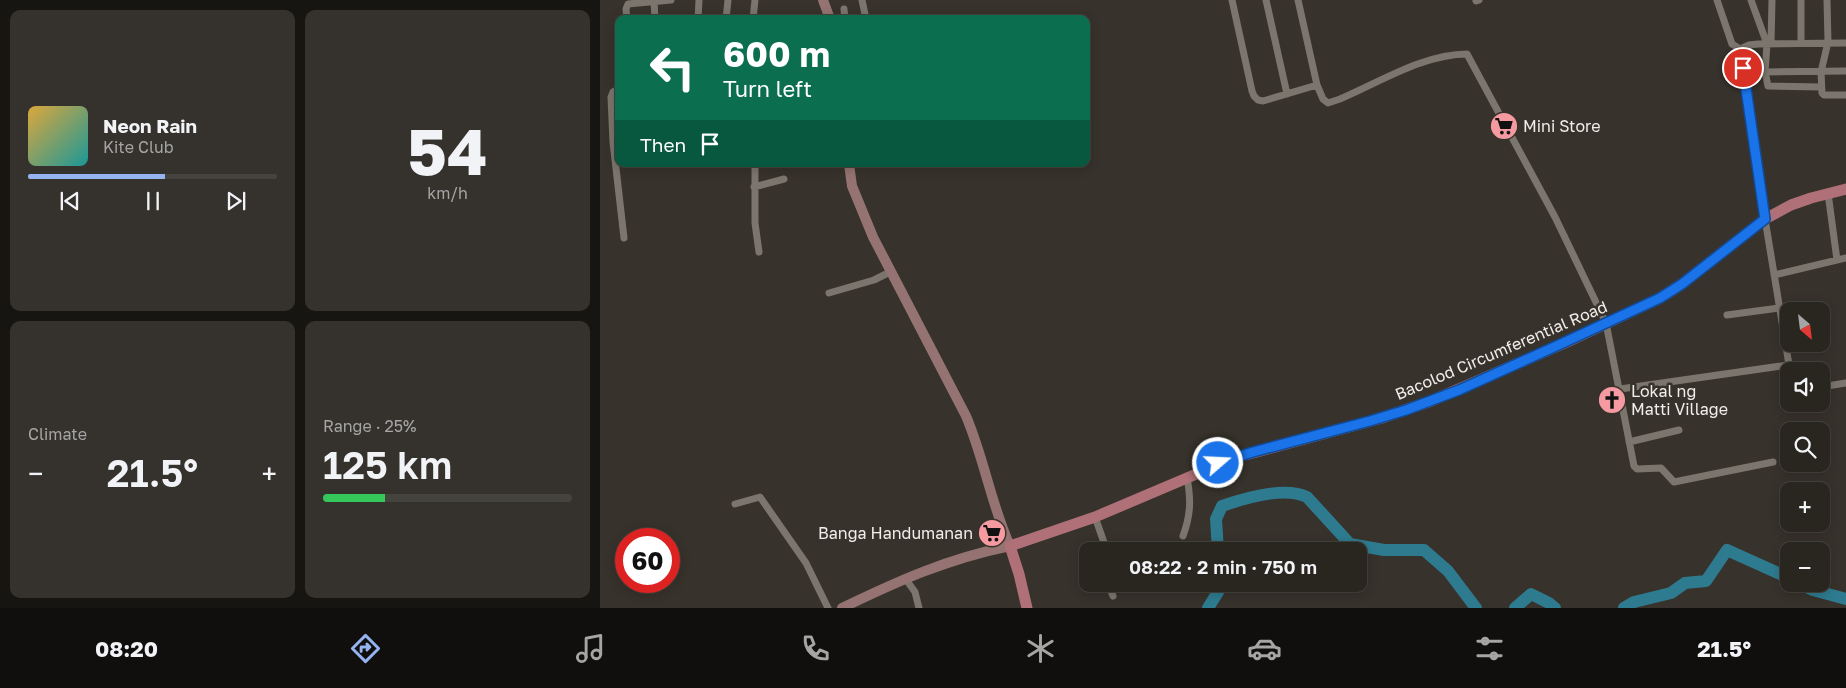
<!DOCTYPE html>
<html lang="en">
<head>
<meta charset="utf-8">
<style>
  :root { --surface:#292620; --page:#35322d; --text:#f1f3f6; --muted:#a5a5a5; --line:#45433e; --accent:#95b2f1 }
  body { margin:0; font-family:"Golos Text",sans-serif; background:var(--page); color:var(--text); height:100vh; display:flex; flex-direction:column; font-size:19px; white-space:nowrap }
  * { box-sizing:border-box; margin:0 }
  p { font-size:16px; color:var(--muted) }
  .icon { flex:none; width:28px; height:28px; fill:none; stroke:currentColor; stroke-width:2; stroke-linecap:round; stroke-linejoin:round }
  .map { position:relative; flex:1; overflow:hidden }
  .details { display:flex; flex-direction:column; gap:10px; padding:10px; background:#171512; width:600px }
  .details>* { flex:none }
  .guide { position:absolute; left:15px; top:15px; width:475px; height:152px; border-radius:10px; box-shadow:0 2px 12px #0003,0 0 0 1px var(--line); background:#0b6e4f; color:#fff; overflow:hidden }
  .needle { width:32px; rotate:152deg }
  .buttons { position:absolute; left:1180px; top:302px; display:grid; gap:10px }
  .buttons a { display:grid; place-items:center; width:50px; height:50px; border-radius:10px; background:var(--surface); box-shadow:0 2px 12px #0003,0 0 0 1px var(--line); font-size:25px }
  .speed { position:absolute; left:15px; top:528px; display:flex; gap:10px; font-size:25px; font-weight:700; text-align:center }
  .speed>* { display:grid; place-content:center; width:65px; height:65px; border-radius:50%; background:var(--surface); box-shadow:0 2px 12px #0003,0 0 0 1px var(--line); line-height:1 }
  .speed .limit { border:8px solid #d22; background:#fff; color:#111 }
  .pin { position:absolute; display:grid; place-items:center; width:42px; height:42px; color:#fff; margin:-21px; border:2px solid #fff; border-radius:50%; box-shadow:0 1px 5px #0007 }
  .me { position:absolute; width:55px; margin:-28px; rotate:71deg; stroke-linejoin:round; filter:drop-shadow(0 0 4px #0008) }
  .turn { display:flex; align-items:center; gap:18px; height:105px; padding:0 25px; font-size:22px }
  .turn .icon { width:65px; height:65px; stroke-width:2.5 }
  .turn b { display:block; font-size:35px; line-height:42px }
  .then { display:flex; align-items:center; height:48px; padding:0 25px; background:#0003; gap:10px; font-size:19px }
  .big { font-size:38px; font-weight:600; line-height:1.1 }
  .details .tile { flex:1; display:flex; flex-direction:column; justify-content:center; gap:8px; min-width:0; padding:0 18px; border-radius:10px; background:var(--page) }
  .details .dial { align-items:center; gap:0 }
  .dial b { font-size:65px; line-height:1 }
  .song { display:flex; align-items:center; gap:15px }
  .cover { width:60px; height:60px; border-radius:8px; background:linear-gradient(135deg,hsl(40 70% 55%),hsl(180 70% 35%)) }
  .played { height:5px; border-radius:2px; background:linear-gradient(90deg,var(--accent) 55%,var(--line) 55%) }
  .keys { display:flex; justify-content:space-around; direction:ltr }
  .heat { display:flex; justify-content:space-between; align-items:center; font-size:28px; direction:ltr }
  .charge { height:8px; border-radius:4px; background:linear-gradient(90deg,#34c759 25%,var(--line) 0) }
  .details .tiles { flex:1; display:grid; gap:10px; grid-template-columns:repeat(2,1fr) }
  .trip { position:absolute; left:479px; top:542px; width:288px; height:50px; border-radius:10px; background:var(--surface); box-shadow:0 2px 12px #0003,0 0 0 1px var(--line); font-weight:600; line-height:50px; text-align:center }
  .dock { display:flex; height:80px; justify-content:space-around; align-items:center; background:#100f0d; color:var(--muted) }
  .dock .icon { width:35px; height:35px }
  .dock .current { color:var(--accent) }
  .dock b { font-size:22px; color:var(--text) }
  main { display:flex; flex:1; min-height:0 }
  .map>svg:first-child { display:block }
  .lines { fill:none; stroke-linecap:round; stroke-linejoin:round }
  .river { stroke:#2e7b90; stroke-width:12 }
  .street { stroke:#7b756d; stroke-width:7 }
  .secondary { stroke:#957372; stroke-width:10 }
  .primary { stroke:#b07077; stroke-width:11 }
  .route-casing { stroke:#114b97; stroke-width:12 }
  .route { stroke:#1a73e8; stroke-width:9 }
  .labels { text-anchor:middle; stroke-width:5; stroke-linejoin:round; paint-order:stroke }
  .poi-label { font-size:16px; fill:#f1eee9; stroke:#37322b; text-anchor:start }
  .street-label { font-size:16px; fill:#f1eee9; stroke:#37322b }
</style>
</head>
<body>
<main>
<section class="details">
<div class="tiles">
<div class="tile">
<div class="song"><i class="cover"></i><div><b>Neon Rain</b><p>Kite Club</p></div></div>
<div class="played"></div>
<div class="keys"><svg class="icon" aria-label="previous" viewBox="0 0 24 24"><path d="M18 5L8 12l10 7zM5 5v14"/></svg><svg class="icon" aria-label="pause" viewBox="0 0 24 24"><path d="M8 5v14M16 5v14"/></svg><svg class="icon" aria-label="next" viewBox="0 0 24 24"><path d="M6 5l10 7-10 7zM19 5v14"/></svg></div>
</div>
<div class="tile dial"><b>54</b><p>km/h</p></div>
<div class="tile"><p>Climate</p>
<div class="heat"><a>−</a><b class="big">21.5°</b><a>+</a></div>
</div>
<div class="tile"><p>Range · 25%</p><b class="big">125 km</b><div class="charge"></div></div>
</div>
</section>
<div class="map">
<svg width="1246" height="608" viewBox="0 0 1246 608">
  <rect width="100%" height="100%" fill="#37322b"/>
  <g class="lines">
    <path class="river" d="M618,551l-2,-32 6,-13c23,-8 63,-20 85,-9l43,47 34,6h40l24,21 28,37
      M1200,584l13,6 33,9
      M608,608l10,-16v-8
      M915,608l16,-14 18,9 6,5
      M1024,608l10,-6 37,-9 14,-10 21,-2 21,-31 62,28"/>
    <path class="street" d="M262,0l4,19
      M632,0l20,91 2,5 4,4 5,1 54,-16
      M666,0l21,94
      M698,0l19,85 6,14 5,4 12,-4c40,-17 84,-45 127,-45l88,163 51,106 28,143 3,3 24,-1 13,14 99,-20
      M1117,0l15,44 8,5
      M1151,0l16,44 -2,28 3,14 53,1
      M1201,0v42
      M1227,0l1,42 -7,30 1,21 2,2h22
      M54,1l1,18
      M876,1l3,-1
      M244,9l1,10
      M27,19l-1,-10 2,-5 43,-4
      M98,19l1,-19
      M126,19l2,-19
      M153,19l2,-19
      M1171,43l1,-43
      M1165,72l81,-1
      M19,89l-6,3 -2,5 2,45 11,96
      M155,164v59l4,29
      M154,187l30,-8
      M1228,193l9,67
      M1174,275l72,-17
      M229,293l45,-13 16,-8
      M1127,315l52,-7
      M1190,371l-25,-152 -25,-170 9,-4 9,-1 88,-1
      M1221,387l25,-4
      M1020,389l168,-24
      M1029,442l50,-12
      M135,504l25,-7 46,66 22,45
      M495,517l12,34
      M583,536c8,-22 8,-36 4,-59
      M305,578l10,14 4,16
      M508,584l5,12"/>
    <path class="secondary" d="M223,0l7,19
      M242,608c58,-28 105,-49 168,-62 -19,-42 -26,-88 -44,-130l-93,-179 -21,-51 -3,-22"/>
    <path class="primary" d="M427,608l-8,-34 -9,-28 85,-29 139,-59 148,-40 49,-17 136,-59 93,-44 22,-14 83,-65 26,-14 20,-7 35,-9"/>
  </g>
  <g class="lines">
    <defs>
      <path id="route" d="M618,463l35,-11 117,-31 36,-11 53,-20 93,-42 108,-50 22,-14 83,-65 -22,-151"/>
    </defs>
    <use href="#route" class="route-casing"/>
    <use href="#route" class="route"/>
  </g>
  <defs>
    <symbol id="supermarket-disc" viewBox="-11 -11 22 22"><circle r="9.5" fill="#f49aa0" stroke="#37322b"/><path d="M-6-5.5h2.5l.6 2H6L4.5 2H-2.5L-4.4-4H-6ZM-1.5 3.2a1.3 1.3 0 1 0 .1 0ZM3 3.2a1.3 1.3 0 1 0 .1 0Z" fill="#111"/></symbol>
    <symbol id="church-disc" viewBox="-11 -11 22 22"><circle r="9.5" fill="#f49aa0" stroke="#37322b"/><path d="M-1.2-6h2.4v3.5h3.3v2.4h-3.3V6h-2.4V-.1h-3.3v-2.4h3.3Z" fill="#111"/></symbol>
  </defs>
  <g fill-rule="evenodd">
    <use href="#supermarket-disc" x="888" y="110" width="32" height="32"/>
    <use href="#church-disc" x="996" y="384" width="32" height="32"/>
    <use href="#supermarket-disc" x="376" y="517" width="32" height="32"/>
  </g>
  <g class="labels">
    <g class="poi-label">
      <text x="923" y="132">Mini Store</text>
      <text x="1031" y="397">Lokal ng<tspan x="1031" dy="18">Matti Village</tspan></text>
      <text x="373" y="539" text-anchor="end">Banga Handumanan</text>
    </g>
    <g class="street-label">
      <text transform="translate(901 350) rotate(-23)" y="6">Bacolod Circumferential Road</text>
    </g>
  </g>
</svg>
<div class="buttons">
<a><svg class="needle" viewBox="-14 -14 28 28"><path d="M0-13l5 13h-10z" fill="#e53935"/><path d="M0 13l5-13h-10z" fill="#a5a5a5"/></svg></a>
<a><svg class="icon" aria-label="sound" viewBox="0 0 24 24"><path d="M4 9h4l5-4v14l-5-4H4zM17 9q2 3 0 6"/></svg></a>
<a><svg class="icon" aria-label="search" viewBox="0 0 24 24"><circle cx="10" cy="10" r="6"/><path d="M15 15l6 6"/></svg></a>
<a>+</a>
<a>−</a>
</div>
<div class="speed"><div class="limit">60</div></div>
<div class="pin" style="left:1143px;top:68px;background:#d93025"><svg class="icon" aria-label="arrive" viewBox="0 0 24 24"><path d="M6 21V4h12l-3 4 3 4H6"/></svg></div>
<svg class="me" style="left:618px;top:463px" viewBox="-20 -20 40 40"><circle r="17" fill="#1a73e8" stroke="#fff" stroke-width="3"/><path d="M0-11L8 9 0 5-8 9z" fill="#fff"/></svg>
<div class="trip">08:22 · 2 min · 750 m</div>
<div class="guide">
<div class="turn"><svg class="icon" aria-label="left" viewBox="0 0 24 24"><path d="M17 20v-9H6M10 6l-5 5 5 5"/></svg><div><b>600 m</b>Turn left</div></div>
<div class="then">Then<svg class="icon" aria-label="arrive" viewBox="0 0 24 24"><path d="M6 21V4h12l-3 4 3 4H6"/></svg></div>
</div>
</div>
</main>
<nav class="dock">
<b>08:20</b>
<svg class="icon current" aria-label="directions" viewBox="0 0 24 24"><path d="M12 3l9 9-9 9-9-9zM9 14v-3h6M13 9l2 2-2 2"/></svg>
<svg class="icon" aria-label="music" viewBox="0 0 24 24"><path d="M9 18V5l10-2v13"/><circle cx="6" cy="18" r="3"/><circle cx="16" cy="16" r="3"/></svg>
<svg class="icon" aria-label="phone" viewBox="0 0 24 24"><path d="M5 4h4l2 5-3 2q2 4 5 5l2-3 5 2v4C11 20 4 13 5 4z"/></svg>
<svg class="icon" aria-label="climate" viewBox="0 0 24 24"><path d="M12 3v18M4 7l16 10M4 17L20 7"/></svg>
<svg class="icon" aria-label="car" viewBox="0 0 24 24"><path d="M5 17H2v-5l4-1 3-4h7l3 4 3 1v5h-3M9 17h6M6 11h13"/><circle cx="7" cy="17" r="2"/><circle cx="17" cy="17" r="2"/></svg>
<svg class="icon" aria-label="filters" viewBox="0 0 24 24"><path d="M4 7h16M4 17h16"/><circle cx="9" cy="7" r="2"/><circle cx="15" cy="17" r="2"/></svg>
<b>21.5°</b>
</nav>
</body>
</html>
